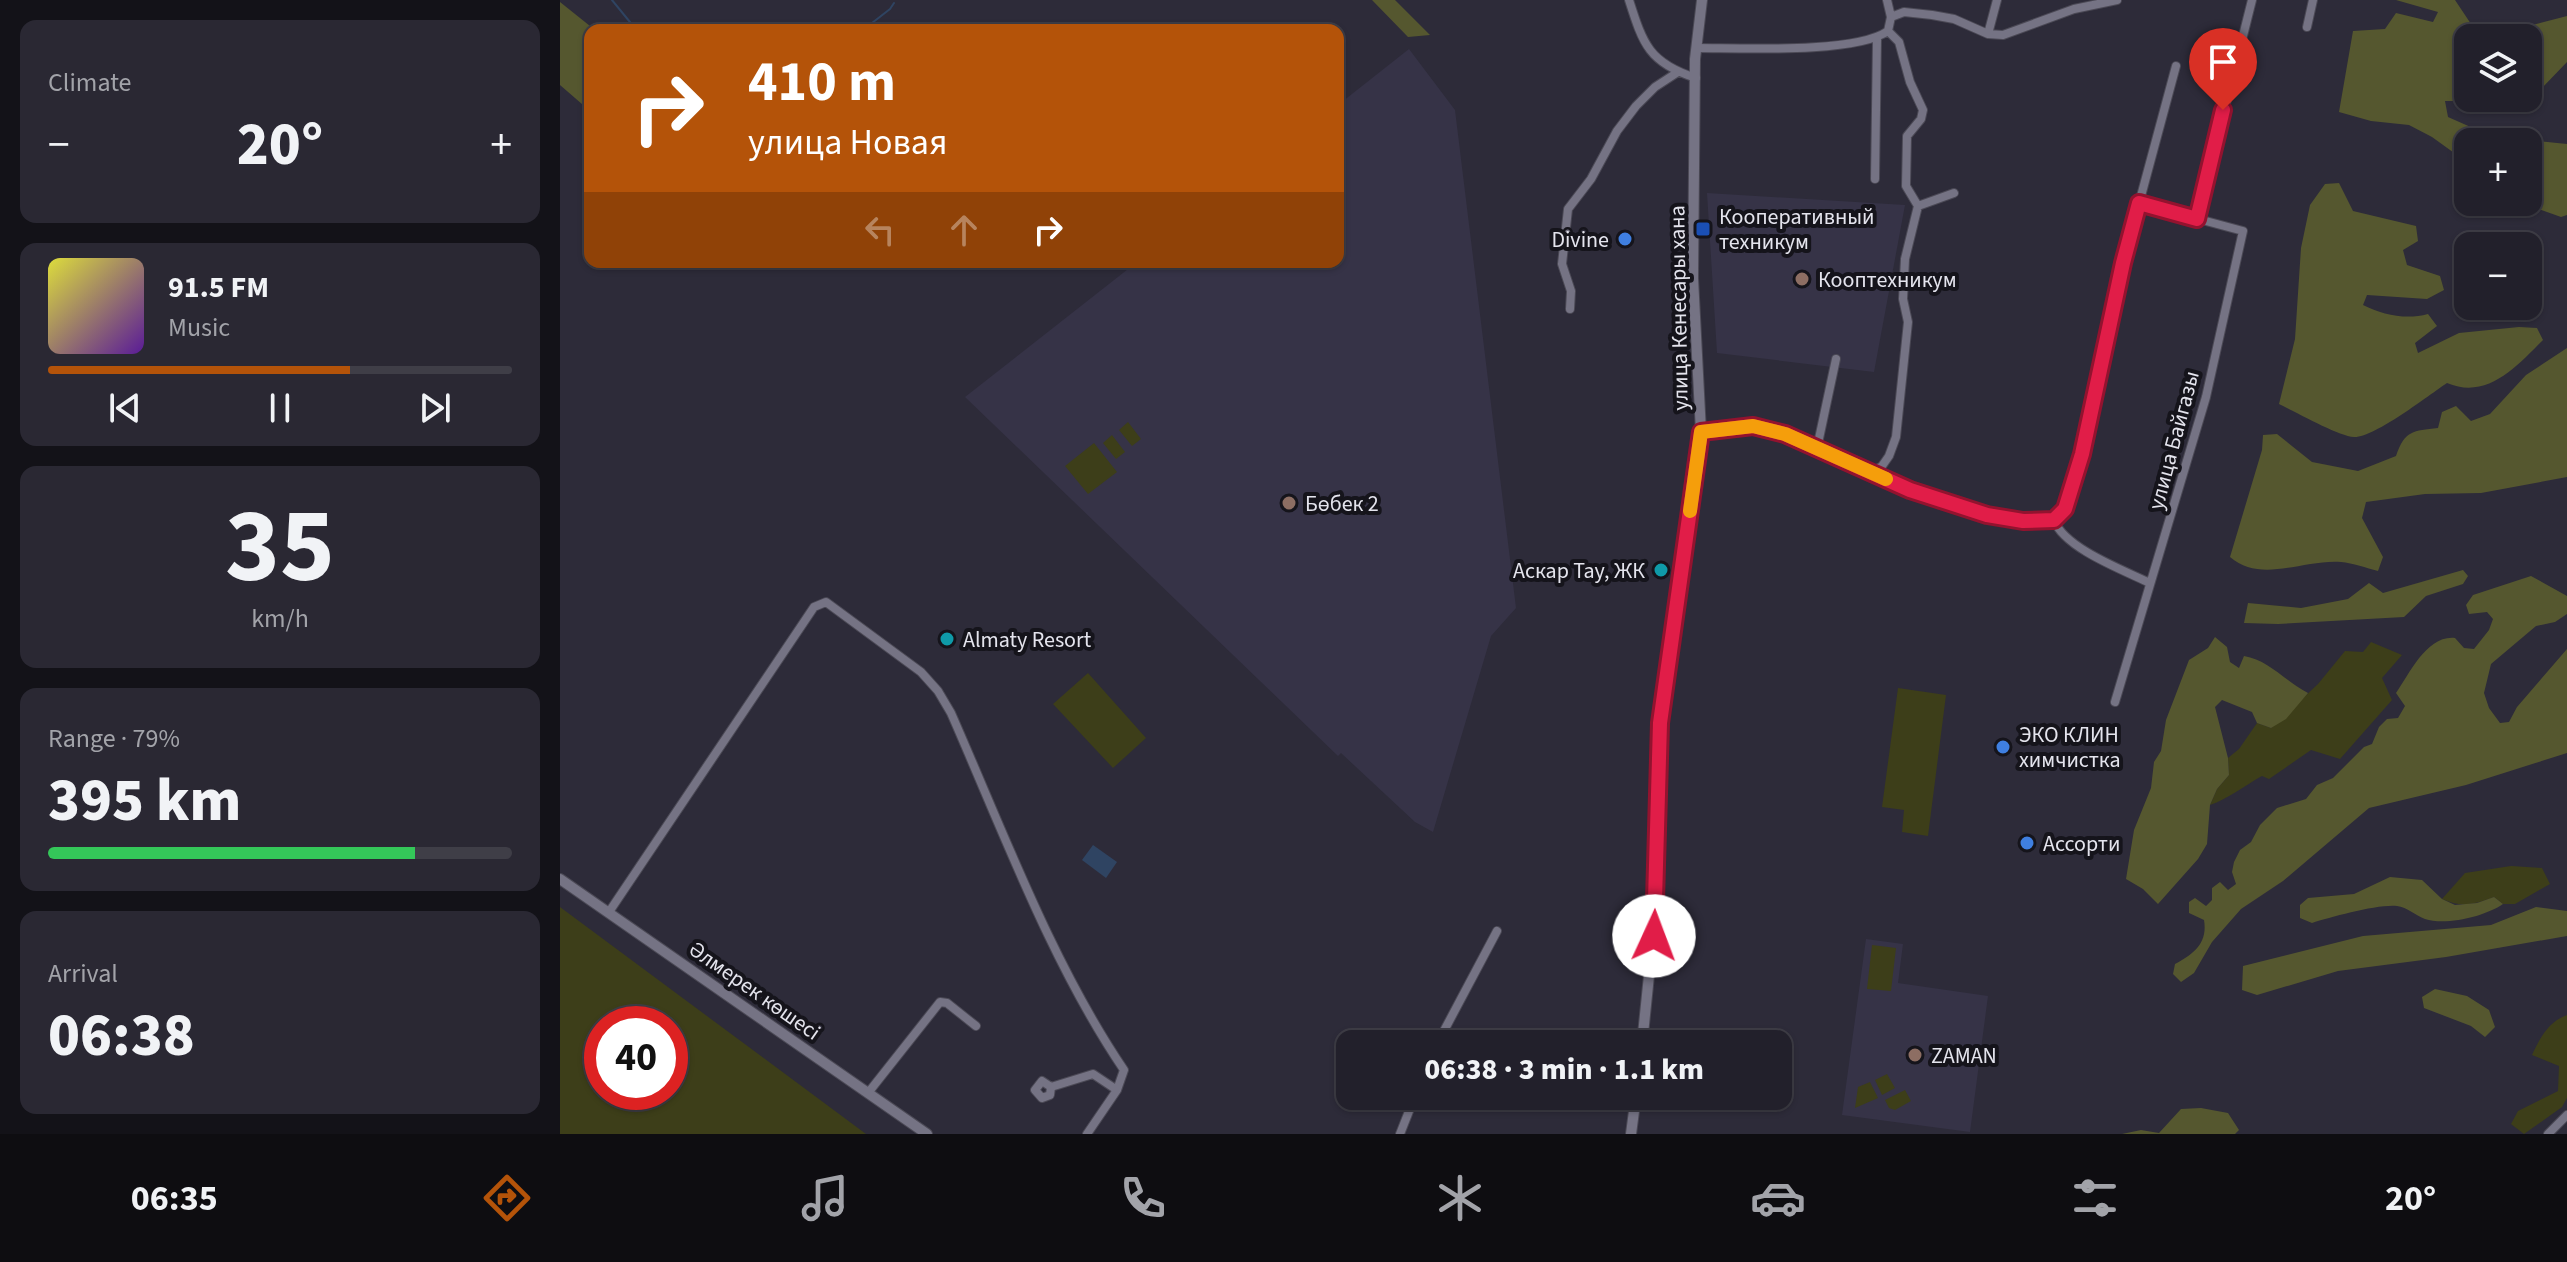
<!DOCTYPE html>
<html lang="en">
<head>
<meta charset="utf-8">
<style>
  :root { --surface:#22202b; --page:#2a2833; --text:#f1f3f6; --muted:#a2a3a9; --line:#3f3e47; --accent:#b45309 }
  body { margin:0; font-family:"Source Sans 3",sans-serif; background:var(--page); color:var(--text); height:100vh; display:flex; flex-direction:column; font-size:30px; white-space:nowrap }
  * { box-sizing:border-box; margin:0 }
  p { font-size:26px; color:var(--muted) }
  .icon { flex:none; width:44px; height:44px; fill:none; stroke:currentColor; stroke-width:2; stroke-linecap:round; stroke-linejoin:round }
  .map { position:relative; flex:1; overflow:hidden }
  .drawer { display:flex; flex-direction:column; gap:20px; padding:20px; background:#131218; width:560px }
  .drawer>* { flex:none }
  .guide { position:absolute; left:24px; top:24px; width:760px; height:244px; border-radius:16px; box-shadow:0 2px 6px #0004,0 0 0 2px var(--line); background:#b45309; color:#fff; overflow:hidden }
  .tools { position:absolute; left:1894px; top:24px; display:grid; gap:16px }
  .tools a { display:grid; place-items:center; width:88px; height:88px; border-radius:16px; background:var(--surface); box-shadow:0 2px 6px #0004,0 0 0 2px var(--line); font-size:40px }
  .speed { position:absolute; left:24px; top:1006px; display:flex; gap:16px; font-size:40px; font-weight:700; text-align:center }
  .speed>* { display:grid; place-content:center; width:104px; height:104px; border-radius:50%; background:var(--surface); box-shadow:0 2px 6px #0004,0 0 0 2px var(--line); line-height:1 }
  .speed .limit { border:12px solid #d22; background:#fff; color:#111 }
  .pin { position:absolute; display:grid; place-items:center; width:68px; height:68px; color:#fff; margin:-82px -34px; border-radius:50% 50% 50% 0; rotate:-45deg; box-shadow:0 0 8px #0007 }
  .pin .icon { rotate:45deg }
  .me { position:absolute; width:88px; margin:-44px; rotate:2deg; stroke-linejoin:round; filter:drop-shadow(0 0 6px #0008) }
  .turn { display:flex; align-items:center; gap:28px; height:168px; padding:0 32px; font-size:36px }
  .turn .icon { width:104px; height:104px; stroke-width:2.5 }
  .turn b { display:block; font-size:56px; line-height:68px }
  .lanes { display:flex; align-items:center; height:76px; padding:0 32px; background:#0003; justify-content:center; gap:40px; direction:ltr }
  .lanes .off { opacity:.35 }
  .big { font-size:60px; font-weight:800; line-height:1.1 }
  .drawer .card { flex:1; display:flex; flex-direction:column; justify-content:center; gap:12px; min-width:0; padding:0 28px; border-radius:16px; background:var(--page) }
  .drawer .dial { align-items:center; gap:0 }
  .dial b { font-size:104px; line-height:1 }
  .song { display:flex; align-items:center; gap:24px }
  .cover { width:96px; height:96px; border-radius:12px; background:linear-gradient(135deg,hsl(60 70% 55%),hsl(270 70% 35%)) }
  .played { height:8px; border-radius:4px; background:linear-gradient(90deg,var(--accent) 65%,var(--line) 65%) }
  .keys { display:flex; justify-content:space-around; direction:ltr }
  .heat { display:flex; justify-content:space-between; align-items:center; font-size:44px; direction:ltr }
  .charge { height:12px; border-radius:6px; background:linear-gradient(90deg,#34c759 79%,var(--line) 0) }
  .trip { position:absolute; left:776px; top:1030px; width:456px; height:80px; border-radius:16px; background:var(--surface); box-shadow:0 2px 6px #0004,0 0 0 2px var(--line); font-weight:800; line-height:80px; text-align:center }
  .tab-bar { display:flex; height:128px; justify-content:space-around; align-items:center; background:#0e0d11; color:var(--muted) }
  .tab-bar .icon { width:56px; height:56px }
  .tab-bar .current { color:var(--accent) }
  .tab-bar b { font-size:36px; color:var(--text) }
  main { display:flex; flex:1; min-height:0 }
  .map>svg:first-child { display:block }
  .built { fill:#363347 }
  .green { fill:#3d3e19; fill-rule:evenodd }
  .forest { fill:#55572f }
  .water { fill:#2f4462 }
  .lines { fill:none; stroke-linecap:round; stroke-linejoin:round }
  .stream { stroke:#2f4462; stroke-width:2 }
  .minor-casing { stroke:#4b4955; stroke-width:10 }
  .tertiary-casing { stroke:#4b4955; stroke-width:12 }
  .minor { stroke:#757384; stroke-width:8 }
  .tertiary { stroke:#757384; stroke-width:10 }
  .route-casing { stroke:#92132f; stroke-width:20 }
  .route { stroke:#e11d48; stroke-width:14 }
  .slow { stroke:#f59e0b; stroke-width:14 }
  .transit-dot { fill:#1a4fb4; stroke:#15141b; stroke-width:3 }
  .shop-dot { fill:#3f7fe0; stroke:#15141b; stroke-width:3 }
  .education-dot { fill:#8d6e63; stroke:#15141b; stroke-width:3 }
  .culture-dot { fill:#0f9aa8; stroke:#15141b; stroke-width:3 }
  .labels { text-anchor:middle; stroke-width:8; stroke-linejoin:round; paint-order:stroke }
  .poi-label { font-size:22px; fill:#e4e4ed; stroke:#15141b; text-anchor:start }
  .street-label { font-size:22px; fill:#e4e4ed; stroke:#15141b }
</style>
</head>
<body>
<main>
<section class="drawer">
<div class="card"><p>Climate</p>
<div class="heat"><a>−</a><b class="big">20°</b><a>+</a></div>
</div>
<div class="card">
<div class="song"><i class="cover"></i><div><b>91.5 FM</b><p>Music</p></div></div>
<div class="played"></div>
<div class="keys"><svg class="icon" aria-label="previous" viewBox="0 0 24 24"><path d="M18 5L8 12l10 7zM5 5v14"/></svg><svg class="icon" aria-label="pause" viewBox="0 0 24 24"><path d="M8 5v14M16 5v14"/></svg><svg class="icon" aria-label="next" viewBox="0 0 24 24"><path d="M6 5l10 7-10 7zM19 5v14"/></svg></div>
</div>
<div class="card dial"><b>35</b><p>km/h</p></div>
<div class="card"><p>Range · 79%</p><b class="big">395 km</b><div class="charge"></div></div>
<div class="card"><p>Arrival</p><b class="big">06:38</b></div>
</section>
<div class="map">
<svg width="2007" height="1134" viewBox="0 0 2007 1134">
  <rect width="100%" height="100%" fill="#2d2b39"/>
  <path class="built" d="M849,49l46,61 61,498 -25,28 -58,196 -18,-10 -74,-69 -3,3 -373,-359 172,-135h201v-157z
    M1147,193l198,12 -31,167 -157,-19z
    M1306,939l37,5 -5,39 90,13 -18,136 -128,-17z"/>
  <path class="green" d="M568,422l13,17 -9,7 -13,-16z
    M552,435l13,17 -9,7 -13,-16z
    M534,443l23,29 -29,22 -23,-28z
    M1811,642l31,13 -20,23 10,22 -52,59 -29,-9 -42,29 -7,-3c-18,10 -34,23 -52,29l7,-16 12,-14 -1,-17 11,-9 18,-26 14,5 47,-44 27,-33 18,1z
    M528,673l58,65 -33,30 -60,-64z
    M1338,688l48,7 -18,141 -26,-4 2,-22 -22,-3z
    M1951,866l31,2 8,16 -35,20h-12l-9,-7c-18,7 -33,11 -52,2l23,-26z
    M0,907l306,227h-306zM43,1024h67v68h-68z
    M1312,945l24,3 -5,43 -24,-2z
    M2007,1015v83l-5,9 -38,27 -13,-10 7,-13 40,-20 1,-25 -27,-11c8,-17 16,-33 35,-40z
    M1327,1074l8,14 -13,7 -7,-15z
    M1310,1082l8,16 -23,10 3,-21z
    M1345,1090l6,11 -16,9 -6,-2 -4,-8z"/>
  <path class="forest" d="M812,0h23l35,35 -22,2z
    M1836,0h59l16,24 27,10 69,-18v46l-26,27 -13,4v-55h-60v60h42l-12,3h-53l3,16 43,19 76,8v71l-6,2 -36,-13 -1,-2h4v-60h-60v21l-36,-26 -23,-12 -38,-4 -32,-9 14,-81 32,-2 11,-16 37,9 5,-10z
    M0,2l35,28h-5v81l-30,-26z
    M1779,183l14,28 63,15 2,15 -15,9 4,15 33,11 4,14 -17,9 -60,-4 -4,10c20,10 43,15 65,9l9,12 -22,17 3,10 41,-20 60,-6 18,1 6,12c-27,27 -56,60 -96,43 -18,12 -73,55 -93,54 -16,-1 -58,-25 -75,-33l16,-65 6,-91 9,-43 15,-21z
    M2007,348v129l-86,16 -56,1 -59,8 -4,16 21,39 -5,14c-12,-3 -25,-8 -37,-9 -37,-3 -80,22 -111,-5l32,-107 1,-15 14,-1 35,28 46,9 38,-15c9,-26 17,-25 42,-28l4,-16 14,-6 15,15 19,-7 36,-39z
    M1903,570l5,6 -5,8 -37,12 -22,21 -126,7 -34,-1 4,-20 53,5 47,-9 21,-16 14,10z
    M1971,576l36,20v18l-12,8 -19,4 -45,38 -7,29 5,15 11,15 9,-1 8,-15 50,-58v104l-101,32 -97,23 -86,73 -42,28 -29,33 -18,31 -13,9 -8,-8 2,-10c18,-10 33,-20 29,-44l-15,-7v-11l6,-4 11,8 6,-6v-12l8,-6 8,8 8,-6 -4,-12 2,-10 6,-12 11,-8 9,-17 17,-17 29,-9 11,-14 16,-7 31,-31 8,-3 7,-17 8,-8 11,-1 7,-12 -9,-13c14,-20 31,-58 59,-55l9,10 10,1 15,-19 4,-11 -6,-7 -18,2 -3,-9 7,-10z
    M1655,637l12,10 3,15 9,6 5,-12c25,4 42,26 64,37l-22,26 -15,9 -14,-5 -5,-11 -30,-12 -7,7 13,51 1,17 -12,14 -7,16 -3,39 -9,15 -40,45 -15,-15 -17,-10 8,-49 17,-42 3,-26 7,-11 5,-31 23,-60 19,-12z
    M1830,877l32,3 20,19 13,6 22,-2 17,-6 9,7c-17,12 -57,22 -78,15 -9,-3 -18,-12 -28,-13 -19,-2 -66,11 -85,17l-12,-5v-13l8,-7 46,-4z
    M1976,907l31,4v25l-121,21 -108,14 -81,24 -15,-5 1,-24 120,-30 128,-11z
    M1875,989l32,7 22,14 6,17 -10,10 -14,-11 -47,-18 -2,-11z
    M1641,1108l27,5 11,17 -4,4h-113l19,-4 18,3 22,-24z"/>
  <path class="water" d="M533,845l24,17 -11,16 -24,-18z"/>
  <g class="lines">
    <path class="stream" d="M52,0l22,27 18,3
      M303,30l27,-21 4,-6"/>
    <defs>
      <path id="minor" d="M1069,0c14,44 20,63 67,78
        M1327,0l4,17
        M1747,27l6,-27
        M1328,31l11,11 11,40 13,28 -2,9 -14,17 -1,50 12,20
        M1428,34l9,-34
        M1137,48c43,0 158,6 191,-17l3,-14 13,-5 28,3 22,4 34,15 15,1 71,-26 43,-9
        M1315,179l2,-140
        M1637,219l55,-219
        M1010,309l1,-18 -9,-27 6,-55 23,-30 26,-48 19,-25 19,-19 23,-15
        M1141,432l52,-6 32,8 125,56 77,25 36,6 31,-1c10,28 69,50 96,63
        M1257,448l19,-89
        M1311,473l11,-7 7,-10 7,-19 12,-115 -5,-23 2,-40 13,-53 36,-13
        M1494,520l11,-11 17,-55 41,-191 53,-197
        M1555,702l91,-305 37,-166 -104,-28
        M49,912l205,-305 12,-5 95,70 17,19 13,22c52,118 101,251 173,357l-7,20 -30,44
        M877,1044l60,-113
        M491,1087l-1,8 -8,3 -7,-8 7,-9 9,6 42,-13 24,16
        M308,1093l72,-91 7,1 29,23
        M840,1134l15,-38
        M1988,1134l19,-19"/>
      <path id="tertiary" d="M0,879l367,255
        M1082,1044l14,-137 -2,-45 6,-139 41,-291 -8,-154 2,-219 7,-59
        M1071,1134l5,-38"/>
    </defs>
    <use href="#minor" class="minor-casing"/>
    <use href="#tertiary" class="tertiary-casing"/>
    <use href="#minor" class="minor"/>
    <use href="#tertiary" class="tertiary"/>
  </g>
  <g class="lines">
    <defs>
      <path id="route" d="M1094,936l6,-213 41,-291 52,-6 32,8 125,56 77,25 36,6 31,-1 11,-11 17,-55 41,-191 16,-60 58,16 26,-109"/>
    </defs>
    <use href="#route" class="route-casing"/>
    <use href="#route" class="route"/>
    <path class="slow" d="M1130,511l11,-79 52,-6 32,8 101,45"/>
  </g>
  <rect class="transit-dot" x="1135" y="221" width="16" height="16" rx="4"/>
  <g class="shop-dot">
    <circle cx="1065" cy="239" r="8"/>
    <circle cx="1443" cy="747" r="8"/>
    <circle cx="1467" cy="843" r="8"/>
  </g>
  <g class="education-dot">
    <circle cx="1242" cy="279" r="8"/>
    <circle cx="729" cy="503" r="8"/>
    <circle cx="1355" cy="1055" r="8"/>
  </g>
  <g class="culture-dot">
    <circle cx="1101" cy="570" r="8"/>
    <circle cx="387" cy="639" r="8"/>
  </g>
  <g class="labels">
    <g class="poi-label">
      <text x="1159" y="224">Кооперативный<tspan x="1159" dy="25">техникум</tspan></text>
      <text x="1049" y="247" text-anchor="end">Divine</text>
      <text x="1258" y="287">Кооптехникум</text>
      <text x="745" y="511">Бөбек 2</text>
      <text x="1085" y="578" text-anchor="end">Аскар Тау, ЖК</text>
      <text x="403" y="647">Almaty Resort</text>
      <text x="1459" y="742">ЭКО КЛИН<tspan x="1459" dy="25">химчистка</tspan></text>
      <text x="1483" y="851">Ассорти</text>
      <text x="1371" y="1063">ZAMAN</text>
    </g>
    <g class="street-label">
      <text transform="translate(1118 308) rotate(-91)" y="8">улица Кенесары хана</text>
      <text transform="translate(1613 440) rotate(-75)" y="8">улица Байгазы</text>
      <text transform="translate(195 990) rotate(35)" y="8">Әлмерек көшесі</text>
    </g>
  </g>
</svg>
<div class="tools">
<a><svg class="icon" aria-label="layers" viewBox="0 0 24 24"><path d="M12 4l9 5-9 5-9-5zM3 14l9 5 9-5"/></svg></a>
<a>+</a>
<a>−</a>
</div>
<div class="speed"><div class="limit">40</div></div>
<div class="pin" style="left:1663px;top:110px;background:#d93025"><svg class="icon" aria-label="arrive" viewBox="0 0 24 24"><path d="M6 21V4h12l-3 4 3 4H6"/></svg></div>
<svg class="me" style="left:1094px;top:936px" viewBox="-20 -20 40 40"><circle r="19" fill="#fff"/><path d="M0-13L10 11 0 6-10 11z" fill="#e11d48"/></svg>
<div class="trip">06:38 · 3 min · 1.1 km</div>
<div class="guide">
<div class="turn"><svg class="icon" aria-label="right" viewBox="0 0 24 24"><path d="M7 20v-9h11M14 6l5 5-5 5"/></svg><div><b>410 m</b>улица Новая</div></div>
<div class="lanes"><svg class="icon off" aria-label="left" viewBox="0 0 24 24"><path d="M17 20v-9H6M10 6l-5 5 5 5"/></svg><svg class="icon off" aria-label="ahead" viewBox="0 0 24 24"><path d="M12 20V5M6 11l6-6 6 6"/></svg><svg class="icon" aria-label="right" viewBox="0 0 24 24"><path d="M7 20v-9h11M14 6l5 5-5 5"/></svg></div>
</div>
</div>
</main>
<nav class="tab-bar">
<b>06:35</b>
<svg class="icon current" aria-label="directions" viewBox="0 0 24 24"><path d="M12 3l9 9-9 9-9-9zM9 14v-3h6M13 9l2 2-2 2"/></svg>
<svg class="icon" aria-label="music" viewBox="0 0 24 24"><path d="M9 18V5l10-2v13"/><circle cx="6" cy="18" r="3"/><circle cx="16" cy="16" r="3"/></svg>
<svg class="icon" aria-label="phone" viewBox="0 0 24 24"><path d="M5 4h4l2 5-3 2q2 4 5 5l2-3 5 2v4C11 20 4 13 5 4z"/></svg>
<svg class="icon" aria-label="climate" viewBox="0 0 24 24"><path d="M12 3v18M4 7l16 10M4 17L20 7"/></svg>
<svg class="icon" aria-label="car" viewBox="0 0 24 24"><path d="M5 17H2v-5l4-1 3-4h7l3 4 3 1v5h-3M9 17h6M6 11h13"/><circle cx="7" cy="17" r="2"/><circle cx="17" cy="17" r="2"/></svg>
<svg class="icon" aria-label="filters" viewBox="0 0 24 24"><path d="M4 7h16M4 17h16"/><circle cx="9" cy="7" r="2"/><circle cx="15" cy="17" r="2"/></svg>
<b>20°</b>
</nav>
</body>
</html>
